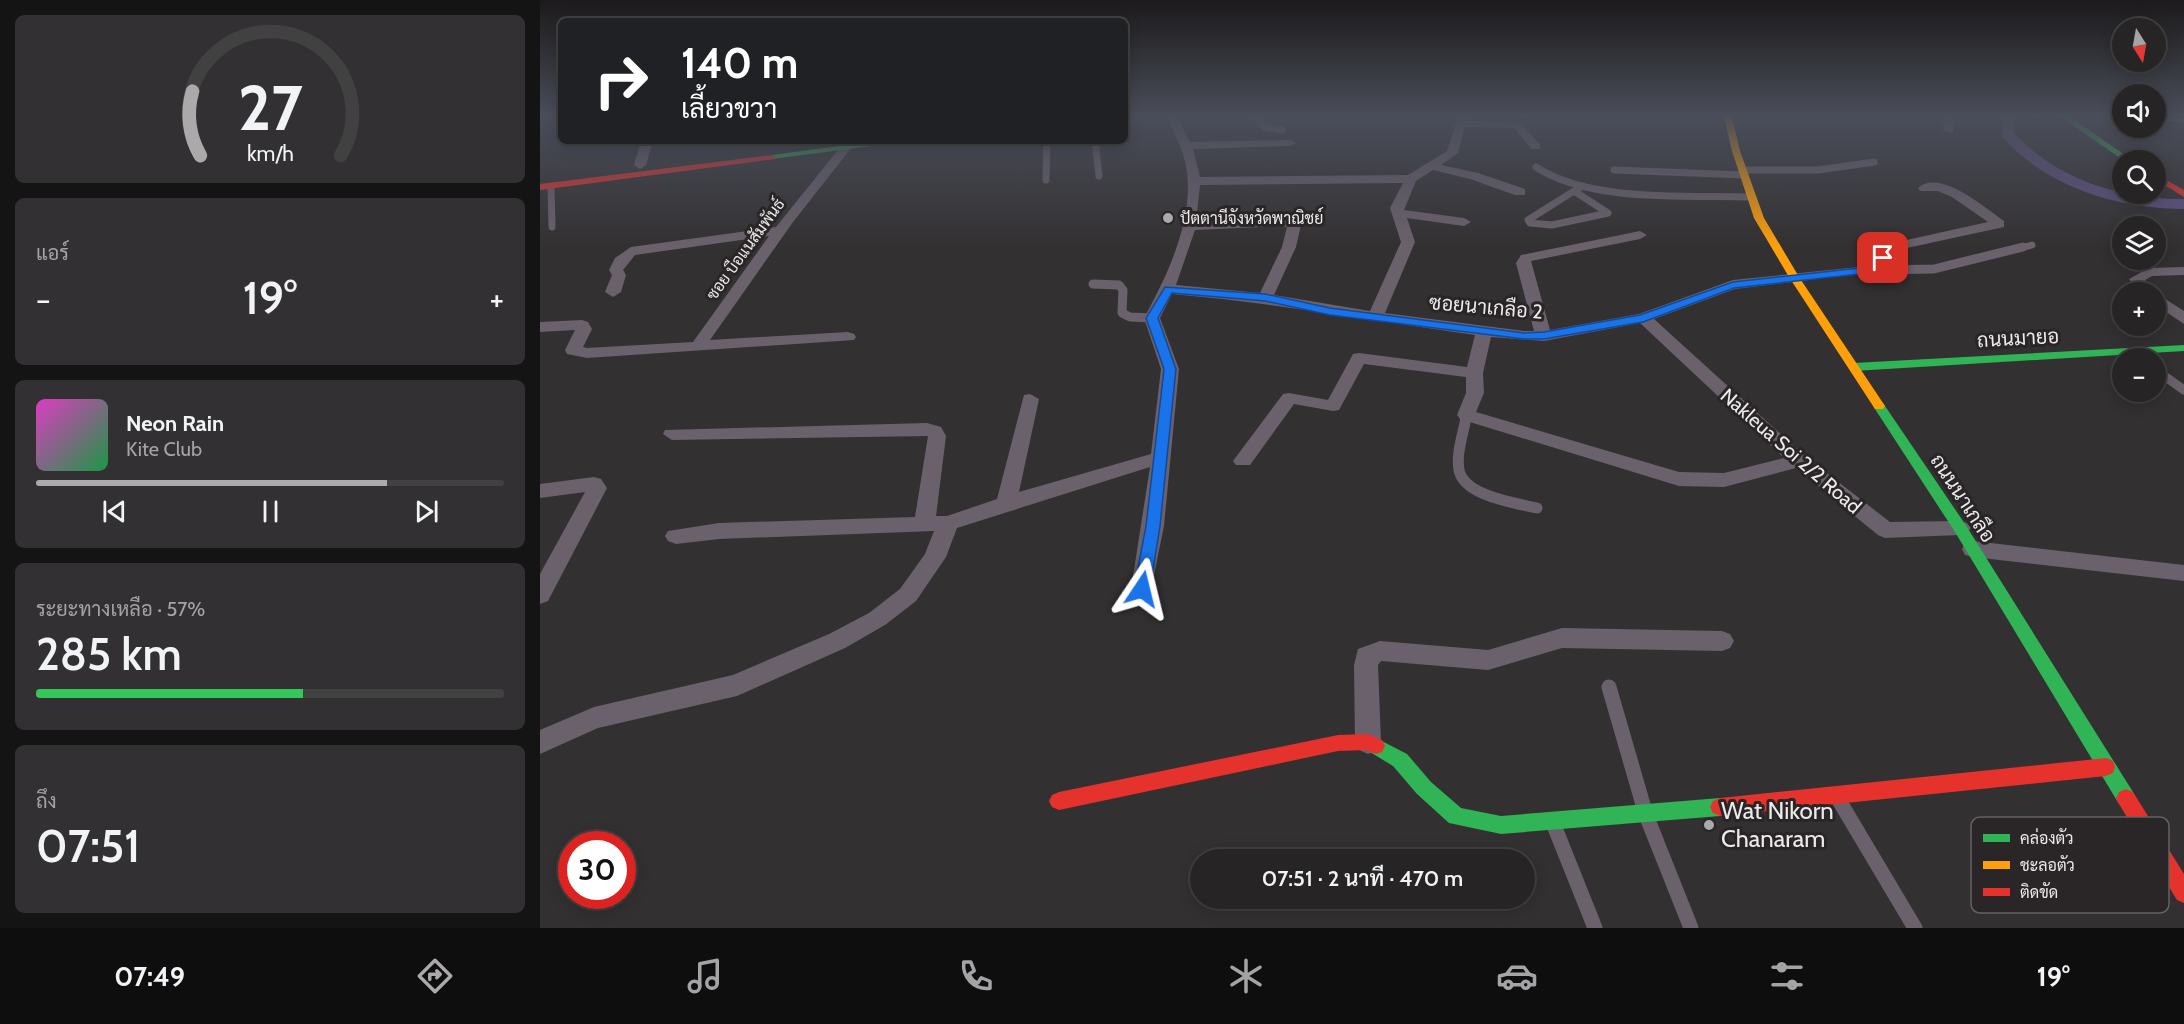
<!DOCTYPE html>
<html lang="th">
<head>
<meta charset="utf-8">
<style>
  :root { --surface:#262425; --page:#323032; --text:#f1f3f6; --muted:#a4a4a7; --line:#424142; --accent:#aba9aa }
  body { margin:0; font-family:Cabin,Sarabun,sans-serif; background:var(--page); color:var(--text); height:100vh; display:flex; flex-direction:column; font-size:22px; white-space:nowrap }
  * { box-sizing:border-box; margin:0 }
  p { font-size:20px; color:var(--muted) }
  .icon { flex:none; width:33px; height:33px; fill:none; stroke:currentColor; stroke-width:2; stroke-linecap:round; stroke-linejoin:round }
  .map { position:relative; flex:1; overflow:hidden }
  .drawer { display:flex; flex-direction:column; gap:15px; padding:15px; background:#151414; width:540px }
  .drawer>* { flex:none }
  .top-card { position:absolute; left:18px; top:18px; width:570px; height:126px; border-radius:9px; box-shadow:0 3px 15px #0003,0 0 0 2px var(--line); background:#202124; color:#fff; overflow:hidden }
  .needle { width:39px; rotate:169deg }
  .fabs { position:absolute; left:1572px; top:18px; display:grid; gap:12px }
  .fabs a { display:grid; place-items:center; width:54px; height:54px; border-radius:50%; background:var(--surface); box-shadow:0 3px 15px #0003,0 0 0 2px var(--line); font-size:30px }
  .speed { position:absolute; left:18px; top:831px; display:flex; gap:12px; font-size:30px; font-weight:700; text-align:center }
  .speed>* { display:grid; place-content:center; width:78px; height:78px; border-radius:50%; background:var(--surface); box-shadow:0 3px 15px #0003,0 0 0 2px var(--line); line-height:1 }
  .speed .limit { border:9px solid #d22; background:#fff; color:#111 }
  .pin { position:absolute; display:grid; place-items:center; width:51px; height:51px; color:#fff; margin:-26px; border-radius:12px; box-shadow:0 3px 9px #0006 }
  .me { position:absolute; width:66px; margin:-33px; rotate:10deg; stroke-linejoin:round; filter:drop-shadow(0 0 4px #0008) }
  .turn { display:flex; align-items:center; gap:21px; height:126px; padding:0 24px; font-size:27px }
  .turn .icon { width:78px; height:78px; stroke-width:2.5 }
  .turn b { display:block; font-size:42px; line-height:51px }
  .big { font-size:45px; font-weight:600; line-height:1.1 }
  .drawer .widget { flex:1; display:flex; flex-direction:column; justify-content:center; gap:9px; min-width:0; padding:0 21px; border-radius:9px; background:var(--page) }
  .drawer .dial { align-items:center; gap:0 }
  .dial svg { height:156px; overflow:visible; fill:none; stroke:var(--line); stroke-width:7; stroke-linecap:round; text-anchor:middle }
  .dial text { fill:var(--text); stroke:none }
  .song { display:flex; align-items:center; gap:18px }
  .cover { width:72px; height:72px; border-radius:9px; background:linear-gradient(135deg,hsl(310 70% 55%),hsl(140 70% 35%)) }
  .played { height:6px; border-radius:3px; background:linear-gradient(90deg,var(--accent) 75%,var(--line) 75%) }
  .keys { display:flex; justify-content:space-around; direction:ltr }
  .heat { display:flex; justify-content:space-between; align-items:center; font-size:33px; direction:ltr }
  .charge { height:9px; border-radius:4px; background:linear-gradient(90deg,#34c759 57%,var(--line) 0) }
  .trip { position:absolute; left:650px; top:849px; width:345px; height:60px; border-radius:30px; background:var(--surface); box-shadow:0 3px 15px #0003,0 0 0 2px var(--line); font-weight:600; line-height:60px; text-align:center }
  .tab-bar { display:flex; height:96px; justify-content:space-around; align-items:center; background:#0f0e0f; color:var(--muted) }
  .tab-bar .icon { width:42px; height:42px }
  .tab-bar .current { color:var(--accent) }
  .tab-bar b { font-size:27px; color:var(--text) }
  main { display:flex; flex:1; min-height:0 }
  .map>svg:first-child { display:block }
  .lines { fill:none; stroke-linecap:round; stroke-linejoin:round }
  .canal { fill:#5e4f82; fill-rule:evenodd }
  .lane-far3 { stroke:#6b616c; stroke-width:7 }
  .lane-far2 { stroke:#6b616c; stroke-width:9 }
  .lane-far1 { stroke:#6b616c; stroke-width:11 }
  .lane { stroke:#6b616c; stroke-width:15 }
  .street { fill:#6b616c; fill-rule:evenodd }
  .fast { fill:#30b455; fill-rule:evenodd }
  .slow { fill:#ff9f0a; fill-rule:evenodd }
  .jam { fill:#e5322d; fill-rule:evenodd }
  .route { fill:#1a73e8; stroke:#114b97; stroke-width:1.5 }
  .poi-dot { fill:#aba9aa; stroke:#2a2627; stroke-width:2 }
  .labels { text-anchor:middle; stroke-width:6; stroke-linejoin:round; paint-order:stroke }
  .far-poi-label { font-size:16px; fill:#eceaeb; stroke:#2a2627; text-anchor:start }
  .far-street-label { font-size:16px; fill:#eceaeb; stroke:#2a2627 }
  .street-label { font-size:20px; fill:#eceaeb; stroke:#2a2627 }
  .near-poi-label { font-size:24px; fill:#eceaeb; stroke:#2a2627; text-anchor:start }
  .key { fill:#2a2627; stroke:#646162; stroke-width:1.5 }
  .key-label { font-size:16px; fill:#eceaeb }
</style>
</head>
<body>
<main>
<section class="drawer">
<div class="widget dial"><svg viewBox="0 0 100 80">
<path d="M14 69A42 42 0 1 1 86 69"/>
<path d="M14 69A42 42 0 0 1 10 36" stroke="#aba9aa"/>
<text x="50" y="56" font-size="32" font-weight="700">27</text>
<text x="50" y="72" font-size="11">km/h</text>
</svg></div>
<div class="widget"><p>แอร์</p>
<div class="heat"><a>−</a><b class="big">19°</b><a>+</a></div>
</div>
<div class="widget">
<div class="song"><i class="cover"></i><div><b>Neon Rain</b><p>Kite Club</p></div></div>
<div class="played"></div>
<div class="keys"><svg class="icon" aria-label="previous" viewBox="0 0 24 24"><path d="M18 5L8 12l10 7zM5 5v14"/></svg><svg class="icon" aria-label="pause" viewBox="0 0 24 24"><path d="M8 5v14M16 5v14"/></svg><svg class="icon" aria-label="next" viewBox="0 0 24 24"><path d="M6 5l10 7-10 7zM19 5v14"/></svg></div>
</div>
<div class="widget"><p>ระยะทางเหลือ · 57%</p><b class="big">285 km</b><div class="charge"></div></div>
<div class="widget"><p>ถึง</p><b class="big">07:51</b></div>
</section>
<div class="map">
<svg width="1644" height="928" viewBox="0 0 1644 928">
  <rect width="100%" height="100%" fill="#333031"/>
  <g class="lines">
    <path class="canal" d="M1463,117h12l-1,16c44,47 106,66 170,66v10c-68,-1 -135,-21 -182,-72z"/>
    <path class="lane-far3" d="M715,117l9,10 18,3
      M555,141l4,35
      M996,167c55,36 151,28 216,30
      M1074,170l130,5
      M1202,170h76l56,-8
      M506,180l1,-39
      M11,186l1,41
      M1034,191l34,22 -56,12 -22,-2 -2,-3z
      M1034,191l9,-5
      M1478,249l14,-4"/>
    <path class="lane-far2" d="M1334,270l60,-1 89,-22
      M553,284l26,1 4,5 -1,23 8,4 22,1
      M1616,370l28,20
      M925,419l1,-4"/>
    <path class="lane-far1" d="M926,418c-3,16 -10,36 -7,52 5,26 56,33 78,38"/>
    <path class="lane" d="M1069,687l37,128 45,113
      M1300,802l75,126
      M1015,828l40,100"/>
    <path class="street" d="M627,117h10l13,25 100,-2 6,3 -6,3 -97,3 7,28 208,-2 39,-24 11,-34h10l-1,4 54,2 19,22v4h-8l-18,-21 -49,-1 -7,26 -17,12 37,8 47,16v6h-10l-45,-16 -37,-9 -17,11 -12,29 60,8 7,4 -7,4 -57,-8 8,24 -30,71 139,18h10l-18,-68 5,-8 119,-24 7,4 -7,4 -109,22 19,69 89,-16 94,-34 145,-15 -4,-13 10,-7 104,-23 -36,-25 -14,-6h-18l-2,-3c22,-20 67,20 86,33v6l-111,24 -4,3 4,13 -2,3 -156,19 -81,30 152,138 84,65 70,-1 7,2 4,5 -4,5 -7,2 -75,3 -7,-3 -82,-67 -72,19 -45,-1 -219,-67 -3,-4 9,-22v-16l-102,-13 -25,46 -6,1 -39,-7 -44,61h-14l-3,-4 3,-4 47,-63 6,-1 39,7 25,-46 6,-1 108,14 8,-32c-101,-14 -201,-32 -303,-41l-12,24 19,51 -15,157 -14,69 -8,3 -8,-3 -3,-6 19,-122 -193,61 -11,29 -30,44 -31,24 -40,23 -108,48 -139,32 -58,26v-24l54,-23 139,-32 96,-41 40,-21 31,-24 25,-35 9,-23 -215,8 -43,5 -8,-3 -3,-5 3,-5 51,-8 196,-6 13,-81 -256,4 -9,-6 2,-4 262,-7 14,4 5,9 -10,80h11l50,-17 27,-104 6,-1 9,5 -20,93 132,-38 10,-85 -17,-51c23,-42 49,-96 43,-145 -2,-20 -12,-38 -20,-56zM863,183l-13,25 11,34 -31,69 -96,-16 22,-48 5,-22 -2,-3 -18,-4 -85,4 4,-37zM741,226l6,1 -5,20 -22,46 -84,-8 19,-55zM1100,323l144,135 -60,15 -45,-1 -203,-60 8,-19 -1,-20 8,-36 53,4z
      M1404,117h10l-1,16 -10,-2z
      M101,141h12l-7,24 -6,4 -6,-4z
      M302,145l10,2 -59,75 -83,118 138,-8 6,2 2,3 -2,3 -267,18 -20,-4 -2,-4 10,-20 -35,2v-10l42,-2 6,2 4,7 -9,18 4,1 106,-6 76,-106 -134,19 -12,15 3,5 -5,17 -8,5 -8,-5 7,-17 -3,-5 6,-12 16,-11 145,-20z
      M1644,267v8l-32,1 -7,4 10,12h-15l-11,-13 20,-11z
      M1616,293l28,18v13l-28,-19z
      M54,477l7,2 6,9 -59,113 -8,3v-30l45,-82 -45,6v-14z
      M1433,541l211,24v16l-211,-24 -8,-2 -3,-6 3,-6z
      M1022,628l160,3 8,3 4,7 -4,7 -8,3 -160,-3 -74,22 -107,-9 -3,4 3,77 -4,8 -9,4 -9,-4 -4,-8 -1,-77 4,-16 22,-8 108,9z"/>
    <path class="fast" d="M1521,117h9l62,43h-9z
      M1616,117l28,2v4l-28,-4z
      M336,141h22l-4,2 -122,16 -4,-2 4,-2z
      M1644,345v6l-330,20 -6,-4 6,-4z
      M1339,402l4,1 82,121 168,268 3,6 -3,6 -7,3 -7,-3 -164,-272 -82,-126z
      M836,738l31,16 24,28 30,26 40,8 219,-18 7,3 3,6 -3,6 -7,3 -219,18 -52,-11 -32,-29 -24,-28 -23,-14 -3,-6 3,-6z"/>
    <path class="slow" d="M1184,117h8l8,34 24,67 35,59 86,129 -2,3h-8l-2,-3 -84,-129 -35,-59 -22,-67z"/>
    <path class="jam" d="M232,155l4,2 -1,2 -235,31v-6z
      M1616,174l28,16v7l-28,-17z
      M828,734l14,6 3,6 -3,6 -6,2 -10,-4 -28,1 -279,59 -7,-3 -3,-6 3,-6 7,-3 279,-57z
      M1566,758l7,3 2,6 -2,6 -7,3 -386,40 -7,-3 -3,-6 3,-6 7,-3z
      M1586,789l7,3 51,82v29l-7,-3 -58,-96 -3,-6 3,-6z"/>
  </g>
  <linearGradient id="sky" x2="0" y2="1"><stop stop-color="#1c1a1b"/><stop offset="0.47" stop-color="#4a4e5a"/><stop offset="1" stop-color="#4a4e5a" stop-opacity="0"/></linearGradient>
  <rect width="1644" height="247" fill="url(#sky)"/>
  <path class="route" d="M1343,255l5,3 4,9 -14,5 -144,16 -91,34 -99,17h-20l-194,-24 -65,-14 -93,-8 -14,25 18,51 -16,157 -10,63 -8,6 -8,-6 12,-63 18,-157 -18,-51 19,-31 100,7 65,14 194,25 20,-1 96,-17 93,-33 144,-16 4,-1 -3,-7z"/>
  <g class="poi-dot">
    <circle cx="628" cy="218" r="6"/>
    <circle cx="1169" cy="825" r="6"/>
  </g>
  <g class="labels">
    <g class="far-poi-label">
      <text x="640" y="224">ปัตตานีจังหวัดพาณิชย์</text>
    </g>
    <g class="far-street-label">
      <text transform="translate(205 249) rotate(-54)" y="6">ซอย บือแนสัมพันธ์</text>
    </g>
    <g class="street-label">
      <text transform="translate(946 307) rotate(5)" y="7">ซอยนาเกลือ 2</text>
      <text transform="translate(1478 338) rotate(-3)" y="7">ถนนมายอ</text>
      <text transform="translate(1251 451) rotate(41)" y="7">Nakleua Soi 2/2 Road</text>
      <text transform="translate(1423 498) rotate(57)" y="7">ถนนนาเกลือ</text>
    </g>
    <g class="near-poi-label">
      <text x="1181" y="819">Wat Nikorn<tspan x="1181" dy="28">Chanaram</tspan></text>
    </g>
  </g>
  <rect x="1431" y="817" width="198" height="96" rx="9" class="key"/>
  <rect x="1443" y="834" width="27" height="8" fill="#30b455"/>
  <rect x="1443" y="861" width="27" height="8" fill="#ff9f0a"/>
  <rect x="1443" y="888" width="27" height="8" fill="#e5322d"/>
  <g class="key-label">
    <text x="1480" y="844">คล่องตัว</text>
    <text x="1480" y="871">ชะลอตัว</text>
    <text x="1480" y="898">ติดขัด</text>
  </g>
</svg>
<div class="fabs">
<a><svg class="needle" viewBox="-14 -14 28 28"><path d="M0-13l5 13h-10z" fill="#e53935"/><path d="M0 13l5-13h-10z" fill="#a4a4a7"/></svg></a>
<a><svg class="icon" aria-label="sound" viewBox="0 0 24 24"><path d="M4 9h4l5-4v14l-5-4H4zM17 9q2 3 0 6"/></svg></a>
<a><svg class="icon" aria-label="search" viewBox="0 0 24 24"><circle cx="10" cy="10" r="6"/><path d="M15 15l6 6"/></svg></a>
<a><svg class="icon" aria-label="layers" viewBox="0 0 24 24"><path d="M12 4l9 5-9 5-9-5zM3 14l9 5 9-5"/></svg></a>
<a>+</a>
<a>−</a>
</div>
<div class="speed"><div class="limit">30</div></div>
<div class="pin" style="left:1343px;top:258px;background:#d93025"><svg class="icon" aria-label="arrive" viewBox="0 0 24 24"><path d="M6 21V4h12l-3 4 3 4H6"/></svg></div>
<svg class="me" style="left:602px;top:589px" viewBox="-20 -20 40 40"><path d="M0-17L14 15 0 8-14 15z" fill="#1a73e8" stroke="#fff" stroke-width="4"/></svg>
<div class="trip">07:51 · 2 นาที · 470 m</div>
<div class="top-card">
<div class="turn"><svg class="icon" aria-label="right" viewBox="0 0 24 24"><path d="M7 20v-9h11M14 6l5 5-5 5"/></svg><div><b>140 m</b>เลี้ยวขวา</div></div>
</div>
</div>
</main>
<nav class="tab-bar">
<b>07:49</b>
<svg class="icon current" aria-label="directions" viewBox="0 0 24 24"><path d="M12 3l9 9-9 9-9-9zM9 14v-3h6M13 9l2 2-2 2"/></svg>
<svg class="icon" aria-label="music" viewBox="0 0 24 24"><path d="M9 18V5l10-2v13"/><circle cx="6" cy="18" r="3"/><circle cx="16" cy="16" r="3"/></svg>
<svg class="icon" aria-label="phone" viewBox="0 0 24 24"><path d="M5 4h4l2 5-3 2q2 4 5 5l2-3 5 2v4C11 20 4 13 5 4z"/></svg>
<svg class="icon" aria-label="climate" viewBox="0 0 24 24"><path d="M12 3v18M4 7l16 10M4 17L20 7"/></svg>
<svg class="icon" aria-label="car" viewBox="0 0 24 24"><path d="M5 17H2v-5l4-1 3-4h7l3 4 3 1v5h-3M9 17h6M6 11h13"/><circle cx="7" cy="17" r="2"/><circle cx="17" cy="17" r="2"/></svg>
<svg class="icon" aria-label="filters" viewBox="0 0 24 24"><path d="M4 7h16M4 17h16"/><circle cx="9" cy="7" r="2"/><circle cx="15" cy="17" r="2"/></svg>
<b>19°</b>
</nav>
</body>
</html>
